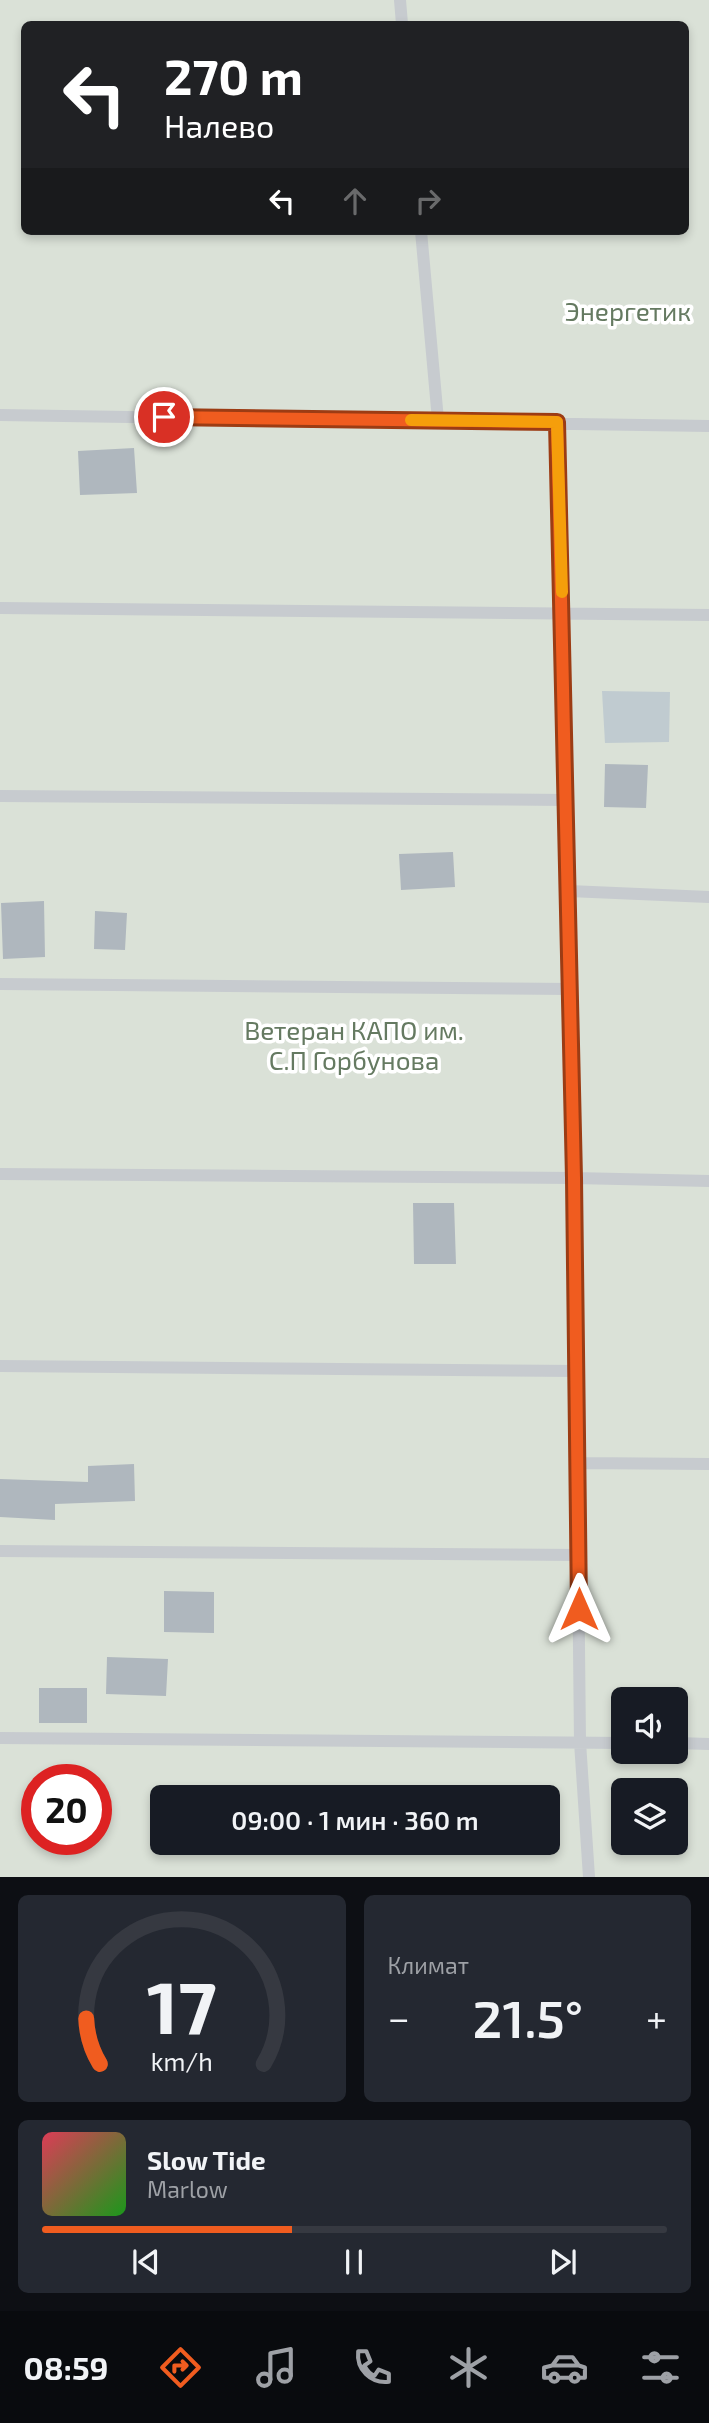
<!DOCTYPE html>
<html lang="ru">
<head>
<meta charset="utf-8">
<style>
  :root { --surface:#171b24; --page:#242831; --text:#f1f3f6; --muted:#9ea1a6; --line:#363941; --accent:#f05c1f }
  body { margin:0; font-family:"Exo 2",sans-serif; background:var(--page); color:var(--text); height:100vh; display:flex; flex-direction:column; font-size:26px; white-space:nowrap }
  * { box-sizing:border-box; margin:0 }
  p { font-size:23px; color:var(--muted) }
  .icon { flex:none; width:38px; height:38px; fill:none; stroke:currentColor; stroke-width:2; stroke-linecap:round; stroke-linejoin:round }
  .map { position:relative; height:1877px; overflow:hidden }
  .details { display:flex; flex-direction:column; gap:18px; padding:18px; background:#0d0f14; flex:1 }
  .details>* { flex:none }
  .top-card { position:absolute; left:21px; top:21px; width:668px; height:214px; border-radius:10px; box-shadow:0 4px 10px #0003; background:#202124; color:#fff; overflow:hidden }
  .fabs { position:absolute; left:611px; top:1687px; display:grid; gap:14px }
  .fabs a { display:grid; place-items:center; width:77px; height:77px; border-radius:10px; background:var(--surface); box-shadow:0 4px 10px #0003; font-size:35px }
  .speed { position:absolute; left:21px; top:1764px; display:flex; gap:14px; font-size:35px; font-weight:700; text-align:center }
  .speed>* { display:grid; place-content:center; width:91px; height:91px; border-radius:50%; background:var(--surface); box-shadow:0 4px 10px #0003; line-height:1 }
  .speed .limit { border:10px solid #d22; background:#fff; color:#111 }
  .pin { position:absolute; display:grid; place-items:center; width:60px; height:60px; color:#fff; margin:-30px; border:4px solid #fff; border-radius:50%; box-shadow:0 2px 7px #0007 }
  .me { position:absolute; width:77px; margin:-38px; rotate:0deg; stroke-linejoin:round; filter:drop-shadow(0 0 5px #0008) }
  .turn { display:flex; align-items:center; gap:24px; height:147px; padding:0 28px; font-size:32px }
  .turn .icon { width:91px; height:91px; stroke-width:2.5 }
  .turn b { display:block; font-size:49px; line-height:60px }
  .lanes { display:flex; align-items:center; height:66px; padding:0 28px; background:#0003; justify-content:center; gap:35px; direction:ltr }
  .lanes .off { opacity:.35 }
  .big { font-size:52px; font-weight:600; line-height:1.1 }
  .details .widget { flex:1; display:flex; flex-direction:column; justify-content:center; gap:10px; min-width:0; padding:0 24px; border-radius:10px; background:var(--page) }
  .details .dial { align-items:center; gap:0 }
  .dial svg { height:182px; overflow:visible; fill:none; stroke:var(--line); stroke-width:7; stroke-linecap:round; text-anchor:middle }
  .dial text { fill:var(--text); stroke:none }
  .song { display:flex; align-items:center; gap:21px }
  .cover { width:84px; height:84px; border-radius:10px; background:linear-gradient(135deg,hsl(350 70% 55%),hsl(120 70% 35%)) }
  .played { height:7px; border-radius:4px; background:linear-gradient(90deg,var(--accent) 40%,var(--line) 40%) }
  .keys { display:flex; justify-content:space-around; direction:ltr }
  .heat { display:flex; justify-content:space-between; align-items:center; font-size:38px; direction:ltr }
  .details .tiles { flex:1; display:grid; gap:18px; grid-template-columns:1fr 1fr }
  .widget:last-child { grid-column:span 2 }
  .trip { position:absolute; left:150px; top:1785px; width:410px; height:70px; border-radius:10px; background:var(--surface); box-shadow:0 4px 10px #0003; font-weight:600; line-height:70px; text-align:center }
  .tabs { display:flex; height:112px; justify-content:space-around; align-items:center; background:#090b0e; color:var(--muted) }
  .tabs .icon { width:49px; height:49px }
  .tabs .on { color:var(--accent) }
  .tabs b { font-size:32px; color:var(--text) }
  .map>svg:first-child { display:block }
  .green { fill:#dae1d7; fill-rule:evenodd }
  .water { fill:#c0cbd0 }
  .building { fill:#afb7be }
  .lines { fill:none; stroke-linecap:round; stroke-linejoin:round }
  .lane { stroke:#c7cbcf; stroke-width:12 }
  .route-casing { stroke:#9c3c14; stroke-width:18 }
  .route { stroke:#f05c1f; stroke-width:12 }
  .slow { stroke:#f59e0b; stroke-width:12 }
  .labels { text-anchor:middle; stroke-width:7; stroke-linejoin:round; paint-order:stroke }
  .park-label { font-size:26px; fill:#657a61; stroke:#fff }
</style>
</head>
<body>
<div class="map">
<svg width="709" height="1877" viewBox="0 0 709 1877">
  <rect width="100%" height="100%" fill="#f9f9f6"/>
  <path class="green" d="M0,0h709v1877h-709zM24,24h662v207h-662zM623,1699h53v53h-53zM37,1780h59v59h-59zM623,1790h53v53h-53zM163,1797h385v46h-385z"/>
  <path class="water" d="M602,691l68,1 -1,50 -64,1z"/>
  <path class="building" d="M134,448l3,45 -57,2 -2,-44z
    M605,764l43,1 -2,43 -42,-1z
    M453,852l2,35 -54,3 -2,-36z
    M44,901l1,56 -42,2 -2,-56z
    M95,911l32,2 -2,37 -31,-1z
    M413,1203h41l2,61h-42z
    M134,1464l1,37 -80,3v16l-55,-3v-38l88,3v-16z
    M164,1591l50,1v41l-50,-1z
    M107,1657l61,2 -2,37 -60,-2z
    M39,1688h48v35h-48z"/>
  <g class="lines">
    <path class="lane" d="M400,0l2,24
      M421,231l17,189
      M0,415l709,11
      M557,422l17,756 6,564 9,135
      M0,608l709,7
      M0,796l567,4
      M569,891l140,6
      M0,984l571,5
      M0,1174l574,4 135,3
      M0,1366l577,5
      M578,1463l131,1
      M0,1551l579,4
      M0,1738l623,5
      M676,1743l33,1"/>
  </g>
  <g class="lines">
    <defs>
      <path id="route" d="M164,417l393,5 17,756 5,431"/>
    </defs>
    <use href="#route" class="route-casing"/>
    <use href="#route" class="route"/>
    <path class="slow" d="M411,420l146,2 5,170"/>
  </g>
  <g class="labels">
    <g class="park-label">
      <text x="628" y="321">Энергетик</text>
      <text x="354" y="1040">Ветеран КАПО им.<tspan x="354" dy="30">С.П Горбунова</tspan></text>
    </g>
  </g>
</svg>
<div class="fabs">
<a><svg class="icon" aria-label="sound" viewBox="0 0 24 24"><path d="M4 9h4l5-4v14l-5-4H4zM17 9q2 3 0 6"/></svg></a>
<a><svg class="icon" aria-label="layers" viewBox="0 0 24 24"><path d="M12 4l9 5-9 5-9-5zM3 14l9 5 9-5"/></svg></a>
</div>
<div class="speed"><div class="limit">20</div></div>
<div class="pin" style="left:164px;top:417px;background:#d93025"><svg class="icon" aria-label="arrive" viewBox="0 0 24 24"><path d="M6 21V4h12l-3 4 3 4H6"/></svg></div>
<svg class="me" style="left:579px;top:1609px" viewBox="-20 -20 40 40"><path d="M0-17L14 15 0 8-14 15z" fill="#f05c1f" stroke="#fff" stroke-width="4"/></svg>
<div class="trip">09:00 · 1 мин · 360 m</div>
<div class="top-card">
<div class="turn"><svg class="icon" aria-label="left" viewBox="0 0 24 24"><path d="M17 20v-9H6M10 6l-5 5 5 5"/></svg><div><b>270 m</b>Налево</div></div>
<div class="lanes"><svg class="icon" aria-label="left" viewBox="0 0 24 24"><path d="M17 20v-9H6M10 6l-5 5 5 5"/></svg><svg class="icon off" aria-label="ahead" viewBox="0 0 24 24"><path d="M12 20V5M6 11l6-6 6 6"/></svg><svg class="icon off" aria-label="right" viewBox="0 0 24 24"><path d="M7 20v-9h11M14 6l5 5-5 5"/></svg></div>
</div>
</div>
<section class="details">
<div class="tiles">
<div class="widget dial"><svg viewBox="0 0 100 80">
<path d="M14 69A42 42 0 1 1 86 69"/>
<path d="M14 69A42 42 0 0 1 8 49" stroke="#f05c1f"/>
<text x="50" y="56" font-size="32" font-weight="700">17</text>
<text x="50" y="72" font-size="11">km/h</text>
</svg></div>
<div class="widget"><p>Климат</p>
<div class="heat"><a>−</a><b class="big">21.5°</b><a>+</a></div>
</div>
<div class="widget">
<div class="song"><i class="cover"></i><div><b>Slow Tide</b><p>Marlow</p></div></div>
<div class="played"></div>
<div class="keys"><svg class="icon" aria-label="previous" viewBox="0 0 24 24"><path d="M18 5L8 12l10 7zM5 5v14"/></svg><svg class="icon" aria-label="pause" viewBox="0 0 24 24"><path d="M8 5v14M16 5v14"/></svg><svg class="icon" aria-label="next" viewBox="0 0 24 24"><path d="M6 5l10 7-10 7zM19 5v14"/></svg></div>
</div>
</div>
</section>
<nav class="tabs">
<b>08:59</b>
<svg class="icon on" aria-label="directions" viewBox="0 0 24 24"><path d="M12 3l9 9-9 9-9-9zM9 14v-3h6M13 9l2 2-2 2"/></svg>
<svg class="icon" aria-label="music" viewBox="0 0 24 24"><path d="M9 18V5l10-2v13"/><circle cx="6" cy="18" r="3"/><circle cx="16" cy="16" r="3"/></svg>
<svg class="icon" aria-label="phone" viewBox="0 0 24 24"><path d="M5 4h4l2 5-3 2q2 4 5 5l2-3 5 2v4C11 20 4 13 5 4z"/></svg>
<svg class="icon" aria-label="climate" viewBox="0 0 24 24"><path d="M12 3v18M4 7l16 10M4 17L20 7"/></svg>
<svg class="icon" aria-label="car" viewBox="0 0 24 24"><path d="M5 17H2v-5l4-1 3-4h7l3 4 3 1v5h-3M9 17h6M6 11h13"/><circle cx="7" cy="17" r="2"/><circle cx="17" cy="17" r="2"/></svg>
<svg class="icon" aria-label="filters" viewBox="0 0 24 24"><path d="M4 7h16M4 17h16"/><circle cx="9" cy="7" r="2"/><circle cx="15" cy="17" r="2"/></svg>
</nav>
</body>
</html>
